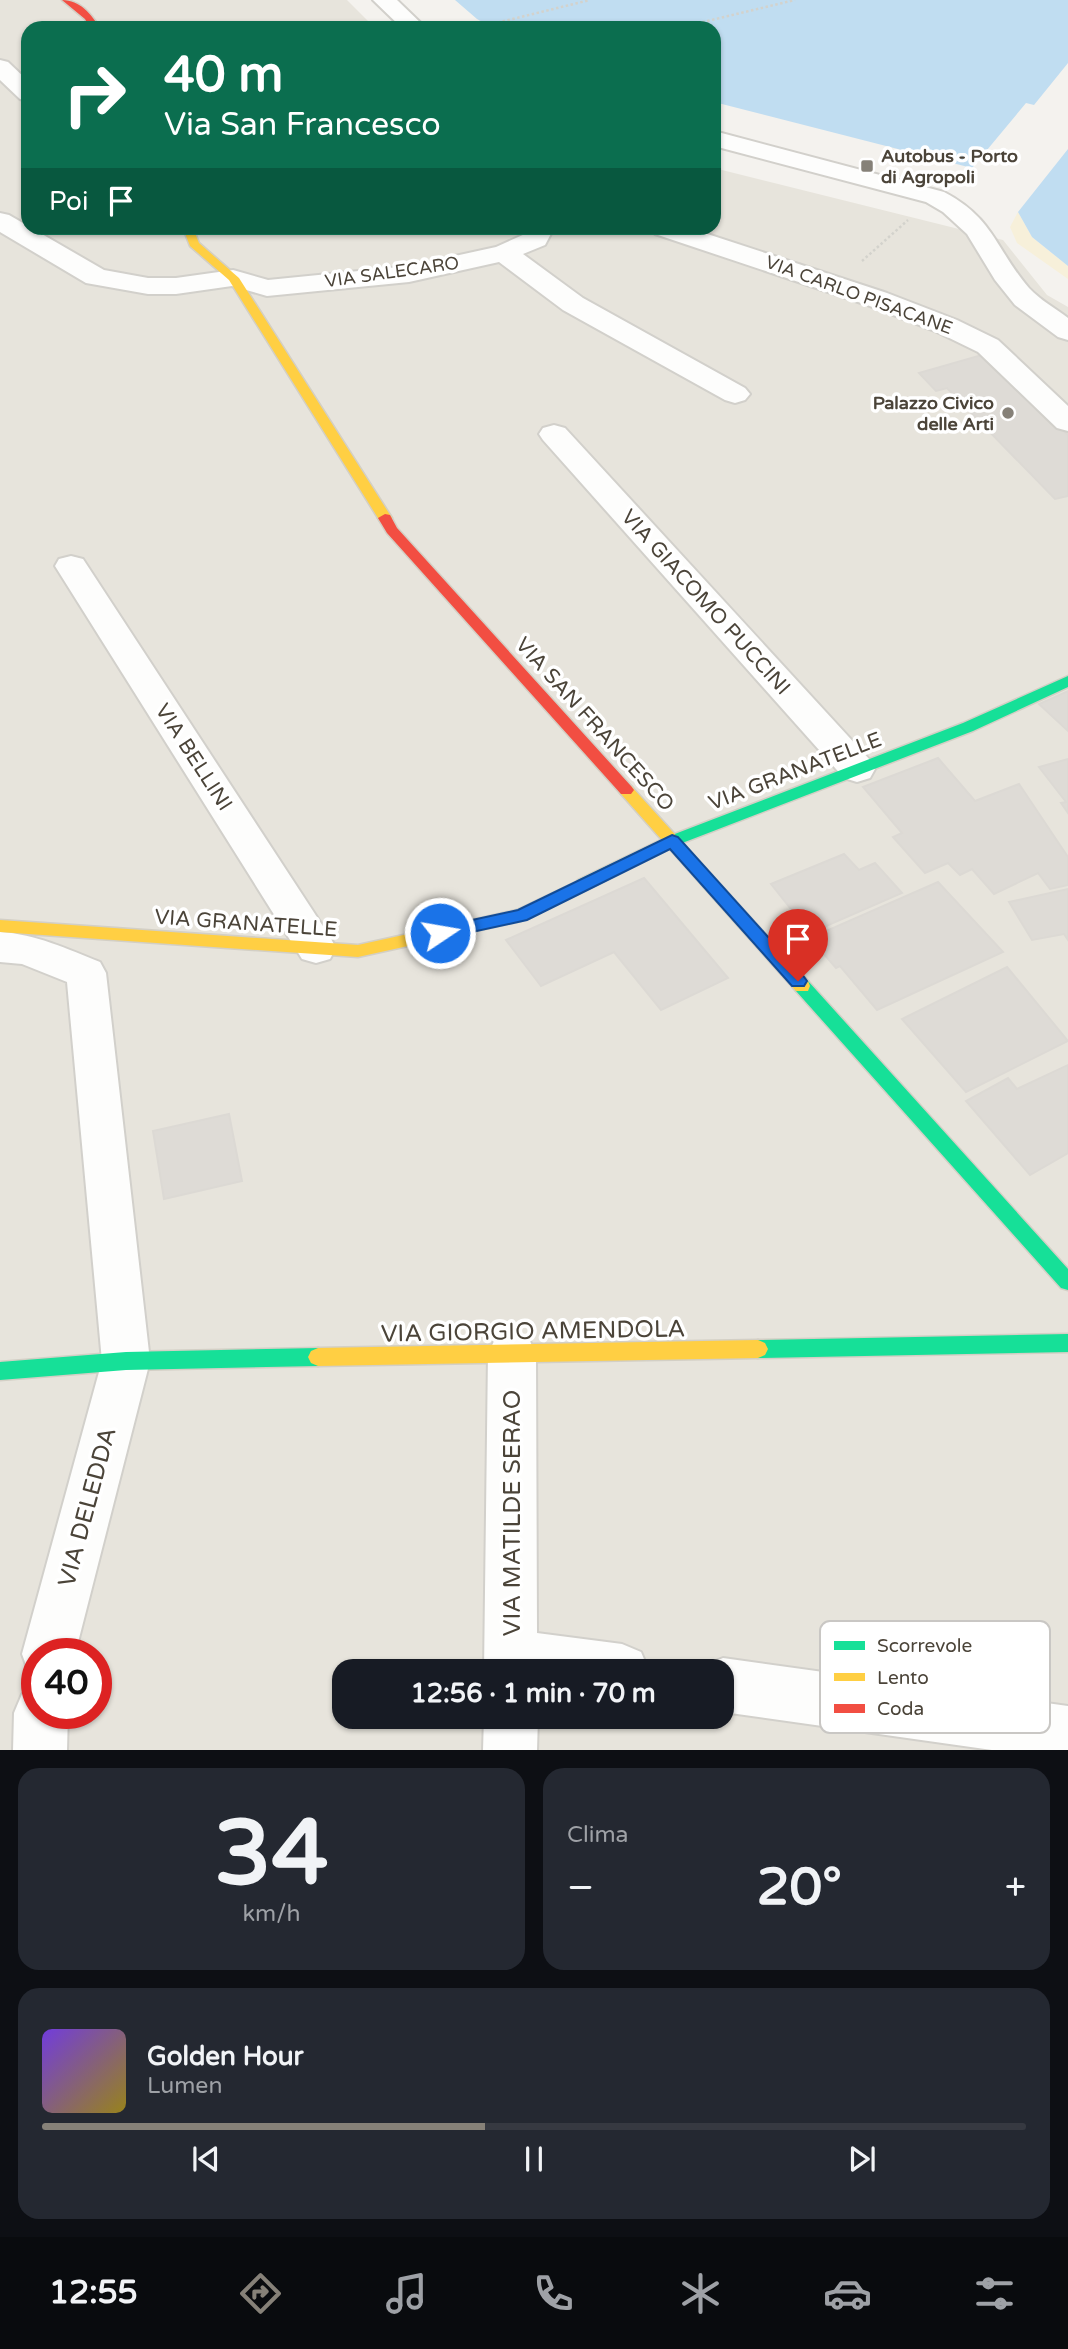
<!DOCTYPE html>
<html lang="it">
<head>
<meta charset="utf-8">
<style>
  :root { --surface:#171b24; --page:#242831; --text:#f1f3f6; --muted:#9ea1a6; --line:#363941; --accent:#868178 }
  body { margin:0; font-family:"Varela Round",sans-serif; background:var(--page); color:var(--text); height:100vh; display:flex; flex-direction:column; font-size:26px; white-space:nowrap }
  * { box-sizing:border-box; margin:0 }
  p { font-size:23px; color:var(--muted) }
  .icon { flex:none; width:38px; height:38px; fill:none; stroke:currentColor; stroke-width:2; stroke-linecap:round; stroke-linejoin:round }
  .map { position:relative; height:1750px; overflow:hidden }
  .side { display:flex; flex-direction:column; gap:18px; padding:18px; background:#0d0f14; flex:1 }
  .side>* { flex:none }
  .top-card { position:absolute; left:21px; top:21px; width:700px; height:214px; border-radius:21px; box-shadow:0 2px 5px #0004; background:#0b6e4f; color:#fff; overflow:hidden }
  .speed { position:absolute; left:21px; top:1638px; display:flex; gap:14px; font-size:35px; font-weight:700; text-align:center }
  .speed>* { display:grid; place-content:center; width:91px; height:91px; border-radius:50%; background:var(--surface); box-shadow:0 2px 5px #0004; line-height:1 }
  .speed .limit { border:10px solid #d22; background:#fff; color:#111 }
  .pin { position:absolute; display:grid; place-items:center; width:60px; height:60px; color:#fff; margin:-72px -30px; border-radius:50% 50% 50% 0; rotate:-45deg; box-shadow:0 0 7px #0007 }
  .pin .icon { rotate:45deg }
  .me { position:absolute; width:77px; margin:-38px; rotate:78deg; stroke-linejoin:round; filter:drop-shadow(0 0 5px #0008) }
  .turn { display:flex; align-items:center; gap:24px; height:147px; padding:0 28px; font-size:32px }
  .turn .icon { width:91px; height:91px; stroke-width:2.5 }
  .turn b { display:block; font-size:49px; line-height:60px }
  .then { display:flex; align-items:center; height:66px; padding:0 28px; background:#0003; gap:14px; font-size:26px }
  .big { font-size:52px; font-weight:700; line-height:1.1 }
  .side .widget { flex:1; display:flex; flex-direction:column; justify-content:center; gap:10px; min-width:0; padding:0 24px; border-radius:21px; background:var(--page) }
  .side .dial { align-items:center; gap:0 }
  .dial b { font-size:91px; line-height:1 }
  .song { display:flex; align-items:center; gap:21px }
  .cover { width:84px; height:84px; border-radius:10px; background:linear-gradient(135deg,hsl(260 70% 55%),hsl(50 70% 35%)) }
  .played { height:7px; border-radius:4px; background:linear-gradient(90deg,var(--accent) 45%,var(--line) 45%) }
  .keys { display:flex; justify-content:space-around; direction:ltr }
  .heat { display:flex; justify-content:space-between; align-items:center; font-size:38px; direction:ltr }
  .side .tiles { flex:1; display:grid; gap:18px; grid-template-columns:1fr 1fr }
  .widget:last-child { grid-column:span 2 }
  .trip { position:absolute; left:332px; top:1659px; width:402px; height:70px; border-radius:21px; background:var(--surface); box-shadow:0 2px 5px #0004; font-weight:700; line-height:70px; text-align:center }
  .menu { display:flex; height:112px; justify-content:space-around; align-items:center; background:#090b0e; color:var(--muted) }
  .menu .icon { width:49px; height:49px }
  .menu .on { color:var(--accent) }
  .menu b { font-size:32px; color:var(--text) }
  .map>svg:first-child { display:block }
  .residential { fill:#e7e4dc; fill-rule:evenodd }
  .sand { fill:#f7f0da }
  .water { fill:#c0ddf1 }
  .building { fill:#dedbd6; stroke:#dcd9d4; stroke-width:2 }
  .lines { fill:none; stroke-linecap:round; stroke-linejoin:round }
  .street-casing { stroke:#d2d0cb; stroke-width:4 }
  .fast-casing { stroke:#d3cfc5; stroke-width:3 }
  .slow-casing { stroke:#d3cfc5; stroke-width:3 }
  .jam-casing { stroke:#d3cfc5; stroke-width:3 }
  .path { stroke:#d3d2cc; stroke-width:2.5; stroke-dasharray:2.5 2.5; stroke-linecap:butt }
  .street { fill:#fdfdfc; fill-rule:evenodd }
  .fast { fill:#16e098; fill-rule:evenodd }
  .slow { fill:#ffcf43; fill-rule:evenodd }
  .jam { fill:#f24e42; fill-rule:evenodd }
  .route { fill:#1a73e8; stroke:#114b97; stroke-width:2 }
  .poi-dot { fill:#868178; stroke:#fff; stroke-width:2.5 }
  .labels { text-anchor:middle; stroke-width:7; stroke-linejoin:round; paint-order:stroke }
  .far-poi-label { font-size:18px; font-weight:bold; fill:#4b4439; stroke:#fff; text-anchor:start }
  .far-street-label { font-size:18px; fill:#4b4439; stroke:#fff }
  .street-label { font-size:21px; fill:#4b4439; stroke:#fff }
  .near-street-label { font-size:24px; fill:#4b4439; stroke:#fff }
  .key { fill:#fff; stroke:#c9c7c4; stroke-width:2 }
  .key-label { font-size:19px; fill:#4b4439 }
</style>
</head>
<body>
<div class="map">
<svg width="1068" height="1751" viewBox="0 0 1068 1751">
  <rect width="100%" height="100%" fill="#f4f2ee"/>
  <path class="residential" d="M0,0h347l28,28h-347v200h686v-60l289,72 44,55 21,12v1443l-1068,1zM37,1654h59v59h-59zM345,1671h378v46h-378z"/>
  <path class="sand" d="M1018,212l14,25 36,29v13l-51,-36 -7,-16z"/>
  <path class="water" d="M455,0h613v63l-34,42 -8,-2 -54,65 -258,-66v-74h-221l-16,-9z
    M1068,149v117l-36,-29 -14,-25z"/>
  <path class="building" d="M985,354l83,81v61l-13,3 -108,-111 -11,3 -17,-18z
    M1068,691v40l-29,-27z
    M938,758l37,43 44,-17 49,73v28l-18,4 -12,-16 -44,21 -22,-25 -12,6 -12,-12 -23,10 -32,-36 9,-4 -39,-46z
    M1068,759v54l-7,-10 5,-1 -27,-35z
    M844,854l15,16 16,-7 27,30 -92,40 -39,-49z
    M644,878l84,100 -67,32 -47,-58 -73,34 -35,-46z
    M938,882l65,70 -126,58 -37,-44 -4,2 -26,-30z
    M1068,889v51l-4,-6 -32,6 -23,-38z
    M1007,967l61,74 -102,51 -64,-73z
    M1068,1065v88l-38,22 -64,-74 42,-23 9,11z
    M229,1114l13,67 -78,18 -11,-68z"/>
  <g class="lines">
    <defs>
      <path id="street" d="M373,0h24l29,28h-24z
        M0,60l8,2 20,19v20l-8,-2 -20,-19z
        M714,131l230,61c50,26 52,58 85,96 11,12 26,20 39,30v22l-10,-3 -43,-32 -20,-25 -28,-46 -24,-22 -17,-10 -212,-56z
        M0,213l9,2 95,55 44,8h28l57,-8 35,10 141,-14 87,-19 29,-13 3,-6h26l-9,17 -22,9 60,44 162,90 5,6 -5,6 -10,3 -10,-3 -162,-90 -64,-48 -90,20 -142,14 -35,-10 -56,8h-28l-62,-11 -86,-51z
        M651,228h38l198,65 70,27 41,20 70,66v25l-11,-3 -79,-76 -41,-20 -70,-27 -212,-71z
        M554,425l11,3 305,332 5,9 -5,9 -13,4 -13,-4 -301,-338 -4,-6 4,-6z
        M71,556l12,3 247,378 6,11 -6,11 -14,4 -14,-4 -247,-393 4,-7z
        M0,932c36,2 67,17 100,30l6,11 44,388 -75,293h-38v22l-8,-3 -7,-19 80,-293 -35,-379 -45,-18 -22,-2z
        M512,1332l17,7 7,15 1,279 85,11 19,8 8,19h-165l4,-317 7,-15z
        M723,1658l345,48v45h-69l-276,-39v-41h-21l2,-5z
        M37,1688v25h31l-1,38h-54l1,-38 8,-19z
        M484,1717h54l-1,34h-54z"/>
      <path id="fast" d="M1068,676v11l-95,44 -296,114 -87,43h-12l-2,-4 2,-4 89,-43 296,-114z
        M802,980l6,1 260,288v21l-7,-2 -265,-297 -2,-5 2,-5z
        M1068,1334v18l-310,6 -7,-3 -3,-6 3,-6 7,-3z
        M318,1348l7,3 3,6 -3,6 -7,3 -192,4 -126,10v-18l126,-10z"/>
      <path id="slow" d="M183,228h10l6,15 40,35 153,240 -2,3h-10l-2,-3 -149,-238 -39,-34z
        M626,785l5,1 177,195 2,5 -2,5h-12l-175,-197 -3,-4 3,-4z
        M584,878l6,2 2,4 -2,4 -69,33 -163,36 -358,-25v-12l358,25 159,-35z
        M758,1340l7,3 3,6 -3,6 -7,3 -440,8 -7,-3 -3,-6 3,-6 7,-3z"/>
      <path id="jam" d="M62,0c18,0 29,14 38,28h-10l-5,-9z
        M385,514l5,1 7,13 234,258 3,4 -3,4h-10l-234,-261 -9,-15z"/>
    </defs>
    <use href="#street" class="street-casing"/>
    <use href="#fast" class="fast-casing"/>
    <use href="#slow" class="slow-casing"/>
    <use href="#jam" class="jam-casing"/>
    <path class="path" d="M488,25l102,-25
      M678,28l117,-28
      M862,261l46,-41"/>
    <use href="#street" class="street"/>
    <use href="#fast" class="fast"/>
    <use href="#slow" class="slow"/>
    <use href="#jam" class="jam"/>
  </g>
  <path class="route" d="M672,835l6,2 126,140 3,4 -3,5h-12l-122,-137 -143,71 -87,19 -9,-6 9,-6 78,-17z"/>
  <g class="poi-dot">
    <rect x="860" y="159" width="14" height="14" rx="3.5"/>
    <circle cx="1008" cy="413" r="7"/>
  </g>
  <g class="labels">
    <g class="far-poi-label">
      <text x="881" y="162">Autobus - Porto<tspan x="881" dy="21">di Agropoli</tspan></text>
      <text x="994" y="409" text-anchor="end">Palazzo Civico<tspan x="994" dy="21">delle Arti</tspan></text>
    </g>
    <g class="far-street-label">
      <text transform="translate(392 272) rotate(-8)" y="6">VIA SALECARO</text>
      <text transform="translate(859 295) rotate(20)" y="6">VIA CARLO PISACANE</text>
    </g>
    <g class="street-label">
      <text transform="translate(706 602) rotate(48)" y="7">VIA GIACOMO PUCCINI</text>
      <text transform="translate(595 724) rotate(48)" y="7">VIA SAN FRANCESCO</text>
      <text transform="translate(194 757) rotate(57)" y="7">VIA BELLINI</text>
      <text transform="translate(795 771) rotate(-21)" y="7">VIA GRANATELLE</text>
      <text transform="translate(246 923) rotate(4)" y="7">VIA GRANATELLE</text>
    </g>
    <g class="near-street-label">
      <text transform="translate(533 1331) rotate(-1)" y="8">VIA GIORGIO AMENDOLA</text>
      <text transform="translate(87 1507) rotate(-75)" y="8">VIA DELEDDA</text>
      <text transform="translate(512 1513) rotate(-90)" y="8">VIA MATILDE SERAO</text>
    </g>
  </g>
  <rect x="820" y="1621" width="230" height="112" rx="10" class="key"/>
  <rect x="834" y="1641" width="31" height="9" fill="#16e098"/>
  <rect x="834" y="1673" width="31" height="8" fill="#ffcf43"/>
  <rect x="834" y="1704" width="31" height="9" fill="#f24e42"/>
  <g class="key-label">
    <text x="877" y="1652">Scorrevole</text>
    <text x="877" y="1684">Lento</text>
    <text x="877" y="1715">Coda</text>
  </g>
</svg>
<div class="speed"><div class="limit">40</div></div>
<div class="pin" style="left:798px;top:981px;background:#d93025"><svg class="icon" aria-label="arrive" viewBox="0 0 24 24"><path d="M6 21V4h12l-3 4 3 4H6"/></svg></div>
<svg class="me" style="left:440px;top:933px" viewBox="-20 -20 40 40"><circle r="17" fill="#1a73e8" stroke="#fff" stroke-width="3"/><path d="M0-11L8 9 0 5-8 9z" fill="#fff"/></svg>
<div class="trip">12:56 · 1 min · 70 m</div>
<div class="top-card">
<div class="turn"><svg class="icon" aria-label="right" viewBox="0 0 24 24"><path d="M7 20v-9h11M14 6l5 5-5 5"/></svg><div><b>40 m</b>Via San Francesco</div></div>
<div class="then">Poi<svg class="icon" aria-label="arrive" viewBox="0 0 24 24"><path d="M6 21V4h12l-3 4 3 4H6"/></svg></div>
</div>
</div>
<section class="side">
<div class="tiles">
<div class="widget dial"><b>34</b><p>km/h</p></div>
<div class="widget"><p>Clima</p>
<div class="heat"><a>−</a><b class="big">20°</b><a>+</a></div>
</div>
<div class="widget">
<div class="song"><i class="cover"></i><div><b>Golden Hour</b><p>Lumen</p></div></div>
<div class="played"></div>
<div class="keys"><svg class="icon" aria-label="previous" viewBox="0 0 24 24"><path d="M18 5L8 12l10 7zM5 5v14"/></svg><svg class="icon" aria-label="pause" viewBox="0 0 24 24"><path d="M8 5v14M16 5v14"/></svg><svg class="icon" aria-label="next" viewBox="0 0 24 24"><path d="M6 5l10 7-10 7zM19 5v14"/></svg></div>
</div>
</div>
</section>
<nav class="menu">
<b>12:55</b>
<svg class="icon on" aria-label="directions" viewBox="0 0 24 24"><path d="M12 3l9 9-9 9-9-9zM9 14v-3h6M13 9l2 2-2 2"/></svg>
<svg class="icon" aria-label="music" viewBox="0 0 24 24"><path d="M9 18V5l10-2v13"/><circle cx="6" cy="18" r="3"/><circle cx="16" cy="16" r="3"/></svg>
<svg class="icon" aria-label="phone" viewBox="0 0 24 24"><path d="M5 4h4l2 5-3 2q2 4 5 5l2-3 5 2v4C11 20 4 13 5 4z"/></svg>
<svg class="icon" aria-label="climate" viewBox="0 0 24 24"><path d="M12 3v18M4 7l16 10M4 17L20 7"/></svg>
<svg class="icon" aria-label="car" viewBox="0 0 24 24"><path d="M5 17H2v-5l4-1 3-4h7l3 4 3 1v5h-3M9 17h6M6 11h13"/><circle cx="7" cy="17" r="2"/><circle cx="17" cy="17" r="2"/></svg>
<svg class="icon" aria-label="filters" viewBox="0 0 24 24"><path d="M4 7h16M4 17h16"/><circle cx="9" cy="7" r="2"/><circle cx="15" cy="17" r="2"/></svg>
</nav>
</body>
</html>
